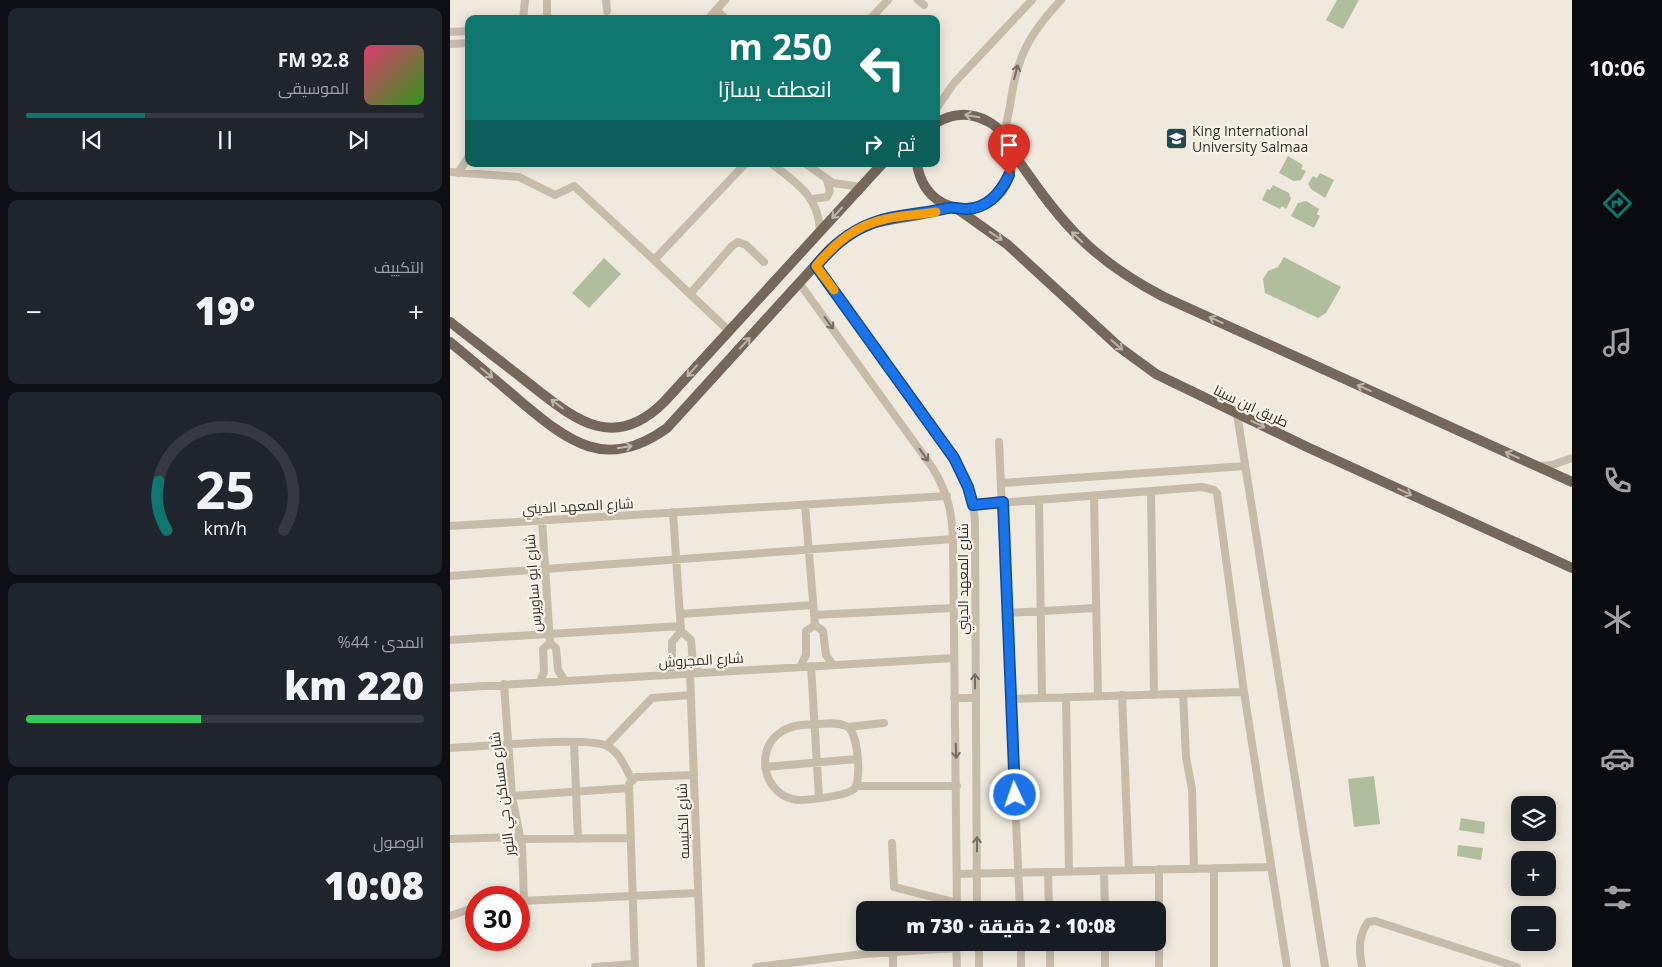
<!DOCTYPE html>
<html lang="ar">
<head>
<meta charset="utf-8">
<style>
  :root { --surface:#171b24; --page:#20242c; --text:#f1f3f6; --muted:#9ea1a6; --line:#363941; --accent:#0f766e }
  body { margin:0; font-family:"Open Sans",Cairo,sans-serif; background:var(--page); color:var(--text); direction:rtl; height:100vh; display:flex; flex-direction:column; font-size:19px; white-space:nowrap }
  * { box-sizing:border-box; margin:0 }
  p { font-size:16px; color:var(--muted) }
  .icon { flex:none; width:28px; height:28px; fill:none; stroke:currentColor; stroke-width:2; stroke-linecap:round; stroke-linejoin:round }
  .map { position:relative; flex:1; overflow:hidden; direction:ltr }
  .panel { display:flex; flex-direction:column; gap:8px; padding:8px; background:#0d0f14; width:450px }
  .panel>* { flex:none }
  .top-card { position:absolute; left:15px; top:15px; width:475px; height:152px; border-radius:10px; box-shadow:0 2px 12px #0003; direction:rtl; background:#0f766e; color:#fff; overflow:hidden }
  .buttons { position:absolute; left:1061px; top:796px; display:grid; gap:10px }
  .buttons a { display:grid; place-items:center; width:45px; height:45px; border-radius:10px; background:var(--surface); box-shadow:0 2px 12px #0003; font-size:25px }
  .speed { position:absolute; left:15px; top:886px; display:flex; gap:10px; font-size:25px; font-weight:700; text-align:center }
  .speed>* { display:grid; place-content:center; width:65px; height:65px; border-radius:50%; background:var(--surface); box-shadow:0 2px 12px #0003; line-height:1 }
  .speed .limit { border:8px solid #d22; background:#fff; color:#111 }
  .pin { position:absolute; display:grid; place-items:center; width:42px; height:42px; color:#fff; margin:-51px -21px; border-radius:50% 50% 50% 0; rotate:-45deg; box-shadow:0 0 5px #0007 }
  .pin .icon { rotate:45deg }
  .me { position:absolute; width:55px; margin:-28px; rotate:357deg; stroke-linejoin:round; filter:drop-shadow(0 0 4px #0008) }
  .turn { display:flex; align-items:center; gap:18px; height:105px; padding:0 25px; font-size:22px }
  .turn .icon { width:65px; height:65px; stroke-width:2.5 }
  .turn b { display:block; font-size:35px; line-height:42px }
  .then { display:flex; align-items:center; height:48px; padding:0 25px; background:#0003; gap:10px; font-size:19px }
  .big { font-size:38px; font-weight:800; line-height:1.1 }
  .panel .card { flex:1; display:flex; flex-direction:column; justify-content:center; gap:8px; min-width:0; padding:0 18px; border-radius:10px; background:var(--page) }
  .panel .dial { align-items:center; gap:0 }
  .dial svg { height:130px; overflow:visible; fill:none; stroke:var(--line); stroke-width:7; stroke-linecap:round; text-anchor:middle }
  .dial text { fill:var(--text); stroke:none }
  .song { display:flex; align-items:center; gap:15px }
  .cover { width:60px; height:60px; border-radius:8px; background:linear-gradient(135deg,hsl(340 70% 55%),hsl(110 70% 35%)) }
  .played { height:5px; border-radius:2px; background:linear-gradient(90deg,var(--accent) 30%,var(--line) 30%) }
  .keys { display:flex; justify-content:space-around; direction:ltr }
  .heat { display:flex; justify-content:space-between; align-items:center; font-size:28px; direction:ltr }
  .charge { height:8px; border-radius:4px; background:linear-gradient(90deg,#34c759 44%,var(--line) 0) }
  .trip { position:absolute; left:406px; top:901px; width:310px; height:50px; border-radius:10px; background:var(--surface); box-shadow:0 2px 12px #0003; font-weight:800; line-height:50px; text-align:center; direction:rtl }
  main { display:flex; flex:1; min-height:0 }
  .dock { display:flex; flex-direction:column; width:90px; justify-content:space-around; align-items:center; background:#090b0e; color:var(--muted) }
  .dock .icon { width:35px; height:35px }
  .dock .active { color:var(--accent) }
  .dock b { font-size:22px; color:var(--text) }
  .map>svg:first-child { display:block }
  .green { fill:#b0be9e }
  .lines { fill:none; stroke-linecap:round; stroke-linejoin:round }
  .minor { stroke:#c7bbaa; stroke-width:8 }
  .major { stroke:#76675b; stroke-width:10 }
  .oneway { stroke:#776d63 }
  .oneway2 { stroke:#beb4a9 }
  .route-casing { stroke:#114b97; stroke-width:12 }
  .route { stroke:#1a73e8; stroke-width:9 }
  .slow { stroke:#f59e0b; stroke-width:9 }
  .labels { text-anchor:middle; stroke-width:4.5; stroke-linejoin:round; paint-order:stroke }
  .poi-label { font-size:14px; fill:#352e29; stroke:#f8f3e9; text-anchor:start }
  .street-label { font-size:14px; fill:#352e29; stroke:#f8f3e9 }
</style>
</head>
<body>
<main>
<nav class="dock">
<b>10:06</b>
<svg class="icon active" aria-label="directions" viewBox="0 0 24 24"><path d="M12 3l9 9-9 9-9-9zM9 14v-3h6M13 9l2 2-2 2"/></svg>
<svg class="icon" aria-label="music" viewBox="0 0 24 24"><path d="M9 18V5l10-2v13"/><circle cx="6" cy="18" r="3"/><circle cx="16" cy="16" r="3"/></svg>
<svg class="icon" aria-label="phone" viewBox="0 0 24 24"><path d="M5 4h4l2 5-3 2q2 4 5 5l2-3 5 2v4C11 20 4 13 5 4z"/></svg>
<svg class="icon" aria-label="climate" viewBox="0 0 24 24"><path d="M12 3v18M4 7l16 10M4 17L20 7"/></svg>
<svg class="icon" aria-label="car" viewBox="0 0 24 24"><path d="M5 17H2v-5l4-1 3-4h7l3 4 3 1v5h-3M9 17h6M6 11h13"/><circle cx="7" cy="17" r="2"/><circle cx="17" cy="17" r="2"/></svg>
<svg class="icon" aria-label="filters" viewBox="0 0 24 24"><path d="M4 7h16M4 17h16"/><circle cx="9" cy="7" r="2"/><circle cx="15" cy="17" r="2"/></svg>
</nav>
<div class="map">
<svg width="1122" height="967" viewBox="0 0 1122 967">
  <rect width="100%" height="100%" fill="#f0e9dd"/>
  <path class="green" d="M887,0h22l-16,29 -17,-9z
    M838,156l15,9 -2,4 5,2 -5,9 -7,1 -15,-8z
    M870,173l14,7 -9,18 -14,-9 -3,-5 5,-8 4,2z
    M823,185l16,8 2,6 -5,10 -4,-3 -2,3 -18,-9 5,-11 3,1z
    M856,201l13,8 -2,5 3,2 -6,12 -23,-12 7,-13z
    M834,257l57,30 -15,26 -8,5 -53,-25 -2,-14 5,-8 10,-4z
    M154,258l17,16 -32,34 -17,-15z
    M924,776l6,48 -26,3 -6,-48z
    M1011,818l24,4 -1,12 -25,-4z
    M1008,845l25,3 -2,12 -24,-4z"/>
  <g class="lines">
    <path class="minor" d="M97,0v19
      M156,0l1,11
      M468,0l6,5
      M266,10l10,9
      M73,19l2,-19
      M258,19l17,-19
      M420,19l18,-19
      M0,32l19,-1
      M0,44l19,-1
      M486,109l18,-26 78,-83
      M554,137c1,-10 4,-20 6,-31 6,-47 18,-71 51,-106
      M322,164c25,19 47,33 48,67
      M356,164l27,19 29,4
      M0,172l69,5 36,18 19,-9 80,74
      M8,173l11,-17
      M362,199l15,-2 3,-6 -3,-11
      M366,266l138,192c11,21 20,41 21,65l2,387
      M350,284l132,183c15,24 20,44 21,72l4,371
      M240,294l42,-48 6,-4 8,3 18,17
      M279,331l-75,-71 91,-96
      M787,414l88,553
      M549,442l21,468
      M1088,466l14,-1 20,-7
      M552,483l243,-17
      M701,491l3,204
      M644,497l4,199
      M589,501l3,197
      M355,505l10,120
      M523,505l229,-18 12,3 3,3 27,199 43,275
      M223,512l8,119 10,9 2,23 7,10
      M92,520l8,123
      M0,526l497,-30
      M0,576l503,-37
      M556,613l90,-5
      M230,614l133,-9
      M364,615l139,-7
      M365,625l8,6 3,24 7,10
      M0,640l231,-14
      M100,643l6,5 2,22 7,11
      M361,666l8,132
      M350,667l6,-12v-24l9,-6
      M240,673l11,294
      M217,675l5,-10v-23l9,-11
      M90,682l4,-10 -1,-23 7,-6
      M54,684l8,112 10,50 2,54
      M0,688l503,-30
      M733,694l3,63 6,32 2,80
      M672,695l7,175
      M616,697l3,175
      M504,698h21
      M560,699l234,-7
      M365,724c10,0 24,-3 33,3 10,7 14,53 6,62 -7,7 -45,11 -56,11 -34,-3 -45,-50 -17,-68 10,-7 22,-7 34,-8z
      M398,727l36,-4
      M124,742l4,97
      M157,745l45,-47 39,-3
      M0,748c29,-1 137,-12 157,-2 13,6 18,22 25,34
      M315,767l92,-8
      M406,786h101
      M62,796l117,-8
      M0,839l70,-2
      M71,839l109,-1
      M442,843l2,44 63,16
      M764,868v99
      M709,869v98
      M654,871l1,39
      M598,872l1,38
      M507,874l314,-7
      M71,901l177,-8
      M0,916l26,-9
      M506,942l1,25
      M529,942v25
      M571,942v25
      M600,942v25
      M655,942v25
      M443,952v15
      M145,967l40,-3
      M185,967l-6,-183 7,-7h4l54,-2
      M306,967l108,-13 92,-6
      M912,967c-3,-16 -4,-31 6,-45l7,-1 142,46"/>
    <path class="major" d="M559,147c49,71 76,109 155,150l408,185
      M467,164c11,68 103,52 93,-10 -2,-14 -10,-27 -23,-33 -17,-9 -35,-8 -51,2
      M506,208l52,37 111,102 37,27 151,73 265,121
      M0,322c24,19 48,37 72,56 47,36 88,78 142,24l218,-238
      M0,342c23,19 47,39 70,59 49,41 86,71 147,27l164,-180c45,-38 71,-24 120,-41"/>
  </g>
  <defs><path id="oneway-shaft" d="M-6 0H5M1.5-3L5.5 0L1.5 3" fill="none" stroke-width="1.6" stroke-linecap="round" stroke-linejoin="round" transform="scale(1.25)"/></defs>
  <g class="oneway">
    <use href="#oneway-shaft" transform="translate(566 72) rotate(-75)"/>
    <use href="#oneway-shaft" transform="translate(379 323) rotate(54)"/>
    <use href="#oneway-shaft" transform="translate(474 455) rotate(54)"/>
    <use href="#oneway-shaft" transform="translate(525 681) rotate(-90)"/>
    <use href="#oneway-shaft" transform="translate(506 751) rotate(88)"/>
    <use href="#oneway-shaft" transform="translate(527 844) rotate(-90)"/>
  </g>
  <g class="oneway2">
    <use href="#oneway-shaft" transform="translate(522 116) rotate(-170)"/>
    <use href="#oneway-shaft" transform="translate(387 213) rotate(133)"/>
    <use href="#oneway-shaft" transform="translate(546 236) rotate(34)"/>
    <use href="#oneway-shaft" transform="translate(627 237) rotate(-136)"/>
    <use href="#oneway-shaft" transform="translate(766 320) rotate(-156)"/>
    <use href="#oneway-shaft" transform="translate(295 343) rotate(-47)"/>
    <use href="#oneway-shaft" transform="translate(667 345) rotate(42)"/>
    <use href="#oneway-shaft" transform="translate(242 371) rotate(132)"/>
    <use href="#oneway-shaft" transform="translate(37 373) rotate(40)"/>
    <use href="#oneway-shaft" transform="translate(914 388) rotate(-156)"/>
    <use href="#oneway-shaft" transform="translate(107 404) rotate(-143)"/>
    <use href="#oneway-shaft" transform="translate(808 424) rotate(25)"/>
    <use href="#oneway-shaft" transform="translate(175 447) rotate(-10)"/>
    <use href="#oneway-shaft" transform="translate(1062 455) rotate(-156)"/>
    <use href="#oneway-shaft" transform="translate(955 492) rotate(25)"/>
  </g>
  <g class="lines">
    <defs>
      <path id="route" d="M559,175c-8,17 -21,33 -42,34 -6,0 -13,-2 -19,-1 -25,6 -54,6 -78,16 -23,9 -39,24 -54,42l138,192 14,29 5,18 30,-3 12,293"/>
    </defs>
    <use href="#route" class="route-casing"/>
    <use href="#route" class="route"/>
    <path class="slow" d="M384,290l-18,-24c19,-23 40,-41 70,-47 16,-4 34,-4 50,-7"/>
  </g>
  <defs>
    <symbol id="university-square" viewBox="-11 -11 22 22"><rect x="-9" y="-9" width="18" height="18" rx="4" fill="#224a53" stroke="#f8f3e9"/><path d="M0-5L7-2L0 1L-7-2ZM-4 1L0 2.5L4 1V4Q0 6-4 4Z" fill="#fff"/></symbol>
  </defs>
  <g fill-rule="evenodd">
    <use href="#university-square" x="714" y="126" width="25" height="25"/>
  </g>
  <g class="labels">
    <g class="poi-label">
      <text x="742" y="136">King International<tspan x="742" dy="16">University Salmaa</tspan></text>
    </g>
    <g class="street-label">
      <text transform="translate(801 406) rotate(25)" y="5">طريق ابن سينا</text>
      <text transform="translate(128 506) rotate(-3)" y="5">شارع المعهد الديني</text>
      <text transform="translate(513 579) rotate(-90)" y="5">شارع المعهد الديني</text>
      <text transform="translate(83 583) rotate(-94)" y="5">شارع ابو ساويرس</text>
      <text transform="translate(251 660) rotate(-3)" y="5">شارع المجروش</text>
      <text transform="translate(52 794) rotate(-97)" y="5">شارع مساكن حي النور</text>
      <text transform="translate(233 821) rotate(-92)" y="5">شارع الكنيسه</text>
    </g>
  </g>
</svg>
<div class="buttons">
<a><svg class="icon" aria-label="layers" viewBox="0 0 24 24"><path d="M12 4l9 5-9 5-9-5zM3 14l9 5 9-5"/></svg></a>
<a>+</a>
<a>−</a>
</div>
<div class="speed"><div class="limit">30</div></div>
<div class="pin" style="left:559px;top:175px;background:#d93025"><svg class="icon" aria-label="arrive" viewBox="0 0 24 24"><path d="M6 21V4h12l-3 4 3 4H6"/></svg></div>
<svg class="me" style="left:565px;top:795px" viewBox="-20 -20 40 40"><circle r="17" fill="#1a73e8" stroke="#fff" stroke-width="3"/><path d="M0-11L8 9 0 5-8 9z" fill="#fff"/></svg>
<div class="trip">10:08 · 2 دقيقة · 730 m</div>
<div class="top-card">
<div class="turn"><svg class="icon" aria-label="left" viewBox="0 0 24 24"><path d="M17 20v-9H6M10 6l-5 5 5 5"/></svg><div><b>250 m</b>انعطف يسارًا</div></div>
<div class="then">ثم<svg class="icon" aria-label="right" viewBox="0 0 24 24"><path d="M7 20v-9h11M14 6l5 5-5 5"/></svg></div>
</div>
</div>
<section class="panel">
<div class="card">
<div class="song"><i class="cover"></i><div><b>92.8 FM</b><p>الموسيقى</p></div></div>
<div class="played"></div>
<div class="keys"><svg class="icon" aria-label="previous" viewBox="0 0 24 24"><path d="M18 5L8 12l10 7zM5 5v14"/></svg><svg class="icon" aria-label="pause" viewBox="0 0 24 24"><path d="M8 5v14M16 5v14"/></svg><svg class="icon" aria-label="next" viewBox="0 0 24 24"><path d="M6 5l10 7-10 7zM19 5v14"/></svg></div>
</div>
<div class="card"><p>التكييف</p>
<div class="heat"><a>−</a><b class="big">19°</b><a>+</a></div>
</div>
<div class="card dial"><svg viewBox="0 0 100 80">
<path d="M14 69A42 42 0 1 1 86 69"/>
<path d="M14 69A42 42 0 0 1 9 39" stroke="#0f766e"/>
<text x="50" y="56" font-size="32" font-weight="700">25</text>
<text x="50" y="72" font-size="11">km/h</text>
</svg></div>
<div class="card"><p>المدى · 44%</p><b class="big">220 km</b><div class="charge"></div></div>
<div class="card"><p>الوصول</p><b class="big">10:08</b></div>
</section>
</main>
</body>
</html>
